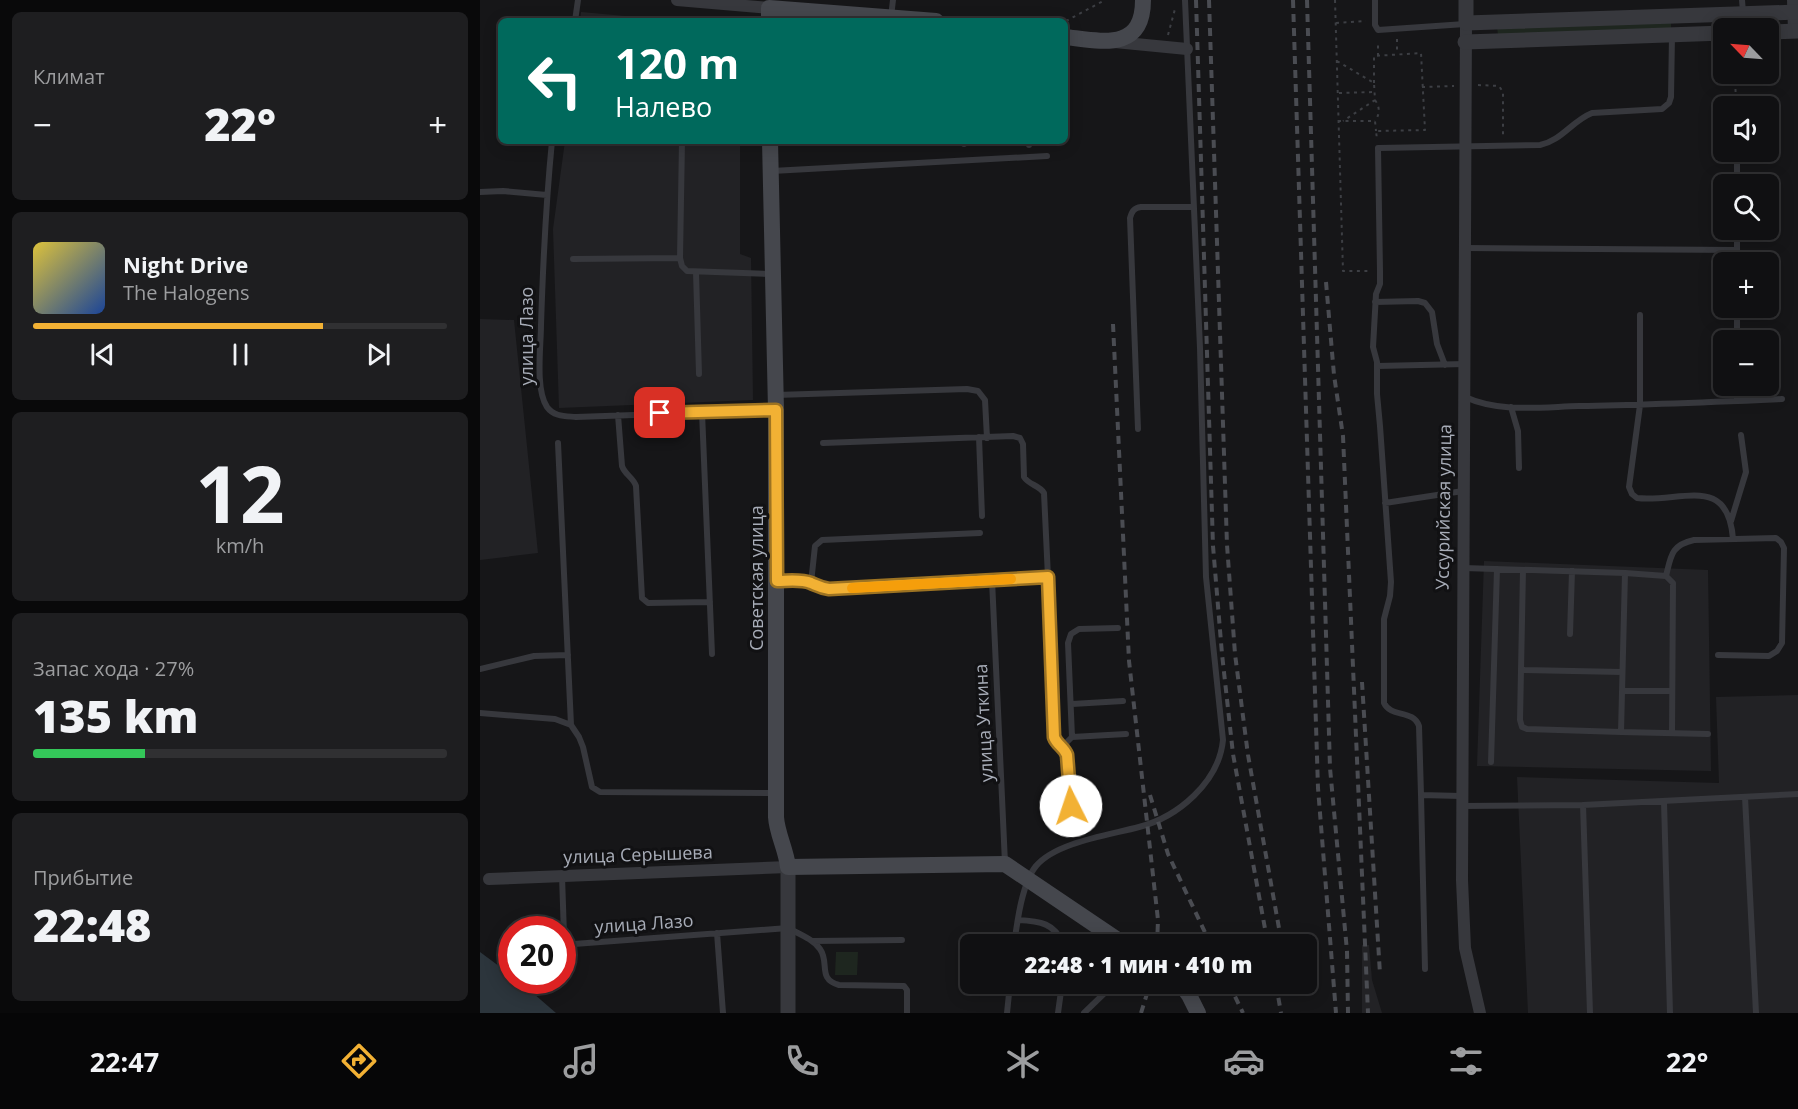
<!DOCTYPE html>
<html lang="ru">
<head>
<meta charset="utf-8">
<style>
  :root { --surface:#101012; --page:#1e1e20; --text:#f1f3f6; --muted:#9c9d9f; --line:#303032; --accent:#f2b134 }
  body { margin:0; font-family:"Open Sans",sans-serif; background:var(--page); color:var(--text); height:100vh; display:flex; flex-direction:column; font-size:22px; white-space:nowrap }
  * { box-sizing:border-box; margin:0 }
  p { font-size:20px; color:var(--muted) }
  .icon { flex:none; width:33px; height:33px; fill:none; stroke:currentColor; stroke-width:2; stroke-linecap:round; stroke-linejoin:round }
  .map { position:relative; flex:1; overflow:hidden }
  .side { display:flex; flex-direction:column; gap:12px; padding:12px; background:#09090a; width:480px }
  .side>* { flex:none }
  .guide { position:absolute; left:18px; top:18px; width:570px; height:126px; border-radius:9px; box-shadow:0 3px 15px #0003,0 0 0 2px var(--line); background:#00695c; color:#fff; overflow:hidden }
  .needle { width:39px; rotate:295deg }
  .buttons { position:absolute; left:1233px; top:18px; display:grid; gap:12px }
  .buttons a { display:grid; place-items:center; width:66px; height:66px; border-radius:9px; background:var(--surface); box-shadow:0 3px 15px #0003,0 0 0 2px var(--line); font-size:30px }
  .speed { position:absolute; left:18px; top:916px; display:flex; gap:12px; font-size:30px; font-weight:700; text-align:center }
  .speed>* { display:grid; place-content:center; width:78px; height:78px; border-radius:50%; background:var(--surface); box-shadow:0 3px 15px #0003,0 0 0 2px var(--line); line-height:1 }
  .speed .limit { border:9px solid #d22; background:#fff; color:#111 }
  .pin { position:absolute; display:grid; place-items:center; width:51px; height:51px; color:#fff; margin:-26px; border-radius:12px; box-shadow:0 3px 9px #0006 }
  .me { position:absolute; width:66px; margin:-33px; rotate:356deg; stroke-linejoin:round; filter:drop-shadow(0 0 4px #0008) }
  .turn { display:flex; align-items:center; gap:21px; height:126px; padding:0 18px; font-size:27px }
  .turn .icon { width:78px; height:78px; stroke-width:2.5 }
  .turn b { display:block; font-size:42px; line-height:51px }
  .big { font-size:45px; font-weight:800; line-height:1.1 }
  .side .widget { flex:1; display:flex; flex-direction:column; justify-content:center; gap:9px; min-width:0; padding:0 21px; border-radius:9px; background:var(--page) }
  .side .dial { align-items:center; gap:0 }
  .dial b { font-size:78px; line-height:1 }
  .song { display:flex; align-items:center; gap:18px }
  .cover { width:72px; height:72px; border-radius:9px; background:linear-gradient(135deg,hsl(50 70% 55%),hsl(220 70% 35%)) }
  .played { height:6px; border-radius:3px; background:linear-gradient(90deg,var(--accent) 70%,var(--line) 70%) }
  .keys { display:flex; justify-content:space-around; direction:ltr }
  .heat { display:flex; justify-content:space-between; align-items:center; font-size:33px; direction:ltr }
  .charge { height:9px; border-radius:4px; background:linear-gradient(90deg,#34c759 27%,var(--line) 0) }
  .trip { position:absolute; left:480px; top:934px; width:357px; height:60px; border-radius:9px; background:var(--surface); box-shadow:0 3px 15px #0003,0 0 0 2px var(--line); font-weight:800; line-height:60px; text-align:center }
  .menu { display:flex; height:96px; justify-content:space-around; align-items:center; background:#060607; color:var(--muted) }
  .menu .icon { width:42px; height:42px }
  .menu .current { color:var(--accent) }
  .menu b { font-size:27px; color:var(--text) }
  main { display:flex; flex:1; min-height:0 }
  .map>svg:first-child { display:block }
  .built { fill:#222225 }
  .green { fill:#1e261f }
  .water { fill:#2c353c }
  .lines { fill:none; stroke-linecap:round; stroke-linejoin:round }
  .path { stroke:#3d3f44; stroke-width:2; stroke-dasharray:3 4.5; stroke-linecap:butt }
  .service { stroke:#37383d; stroke-width:6 }
  .minor { stroke:#37383d; stroke-width:12 }
  .tertiary { stroke:#37383d; stroke-width:15 }
  .secondary { stroke:#45474d; stroke-width:16 }
  .rail { stroke:#4a4c52; stroke-width:4; stroke-dasharray:8 6; stroke-linecap:butt }
  .route-casing { stroke:#9d7322; stroke-width:15 }
  .route { stroke:#f2b134; stroke-width:10 }
  .slow { stroke:#f59e0b; stroke-width:10 }
  .labels { text-anchor:middle; stroke-width:6; stroke-linejoin:round; paint-order:stroke }
  .street-label { font-size:18px; fill:#a8adb8; stroke:#111113 }
</style>
</head>
<body>
<main>
<section class="side">
<div class="widget"><p>Климат</p>
<div class="heat"><a>−</a><b class="big">22°</b><a>+</a></div>
</div>
<div class="widget">
<div class="song"><i class="cover"></i><div><b>Night Drive</b><p>The Halogens</p></div></div>
<div class="played"></div>
<div class="keys"><svg class="icon" aria-label="previous" viewBox="0 0 24 24"><path d="M18 5L8 12l10 7zM5 5v14"/></svg><svg class="icon" aria-label="pause" viewBox="0 0 24 24"><path d="M8 5v14M16 5v14"/></svg><svg class="icon" aria-label="next" viewBox="0 0 24 24"><path d="M6 5l10 7-10 7zM19 5v14"/></svg></div>
</div>
<div class="widget dial"><b>12</b><p>km/h</p></div>
<div class="widget"><p>Запас хода · 27%</p><b class="big">135 km</b><div class="charge"></div></div>
<div class="widget"><p>Прибытие</p><b class="big">22:48</b></div>
</section>
<div class="map">
<svg width="1318" height="1013" viewBox="0 0 1318 1013">
  <rect width="100%" height="100%" fill="#161618"/>
  <path class="built" d="M101,12l99,9h-100z
    M85,141h175v113l11,4 2,142 -194,8 -6,-179z
    M0,319l34,1 24,233 -58,7z
    M1004,561l224,9 3,201 -234,-5z
    M1318,695v318h-270l-11,-236 202,6 -3,-86z
    M882,945h7l3,35 10,33h-20z"/>
  <path class="green" d="M1191,20v8l-173,7 -1,-8z
    M356,952h22l-1,23h-22z"/>
  <path class="water" d="M0,952l31,23 1,6h7l37,32h-76z"/>
  <g class="lines">
    <path class="path" d="M855,0l8,271h28
      M586,21l39,-21
      M856,23l30,-2
      M688,35l7,-26
      M917,39v15
      M898,56v-15
      M857,61l37,22 1,17 -32,21
      M1255,74l1,32
      M894,83v-27l47,-3 4,77 -49,1 1,8
      M998,85l21,1 4,6v44
      M942,87l32,-1
      M859,93l36,-1
      M895,100c5,7 5,14 0,21
      M858,121h37l1,10"/>
    <path class="service" d="M895,0v25l3,5 87,-6
      M1262,0l1,12
      M411,17l2,-17
      M95,21l3,-21
      M72,141c-6,61 -9,122 -11,184 0,21 -6,64 6,82 7,10 19,9 29,10l199,-7
      M484,144v-3
      M549,145v-4
      M1257,152v32
      M292,171l275,-15
      M0,192l23,-1 44,4
      M1257,230v32
      M985,248l272,2
      M200,258l2,-117
      M93,259l107,-1 2,8 5,5 85,3
      M216,272l3,102
      M895,302l43,-1 7,2 7,9 5,32 8,21
      M1257,308v32
      M1160,315v90l-11,82 3,7 5,4c43,5 91,-25 96,41
      M897,366l88,-2
      M1257,386v15
      M296,395l191,-6 11,2 7,9 2,38
      M985,397c35,16 76,10 114,9 68,-1 135,-4 203,-7
      M1031,407l7,24 1,37
      M222,412l10,242
      M138,415l4,51c3,9 11,11 14,20l6,112 6,5 62,-1
      M658,429l-8,-211c2,-7 4,-10 11,-11h52
      M499,437l3,79
      M78,443l13,282
      M905,503l78,-12
      M1251,521l15,-49 -5,-37
      M984,568l161,5 -4,159 87,2
      M1043,570l-3,150 2,7 5,2 94,3
      M1145,573l41,3 7,7 -1,150
      M1186,576c5,-20 5,-31 28,-36l82,-2 5,4 3,6 -2,95 -5,8 -8,5 -51,-1
      M568,577l6,160c3,8 10,11 13,18l4,51
      M512,580l13,283
      M297,581c11,0 22,-1 32,2 8,2 12,5 20,6l219,-12 -4,-84c-5,-8 -15,-8 -20,-16l-1,-33 -3,-6 -7,-2 -190,7
      M331,583l4,-37 7,-6 158,-7
      M1090,634l2,-63
      M0,669l54,-13 34,-1
      M1041,670l101,2
      M1142,691h50
      M592,704l51,-3
      M0,713l75,6 16,6 8,12 4,10 9,40 8,5 176,1
      M592,737l-4,-94 3,-9 8,-5 39,-1
      M585,750l2,-8 5,-5 54,-3
      M1011,762l6,-193
      M941,795l4,174
      M981,796l-40,-1 -2,-69c-6,-17 -28,-8 -35,-23v-84l6,-23 1,-14 -11,-156 -3,-32v-32l-4,-15 3,-53 4,-10v-13l-2,-123 162,-3c21,-4 32,-24 52,-32l70,-4 7,-6 2,-6 1,-62
      M1265,797l11,216
      M1184,802l6,211
      M982,806l121,-1
      M82,876l2,59 4,6 6,3 214,-16c11,6 25,11 32,21 10,14 -3,30 19,36l65,1 3,4v23
      M538,920c21,1 38,3 45,25
      M237,933l6,80
      M333,941l89,-1
      M534,945c3,-22 8,-62 22,-79 20,-24 74,-31 103,-39 39,-10 80,-45 84,-87l-17,-163 -6,-229 -15,-348
      M527,1013l3,-29
      M578,1013l4,-29
      M604,1013l30,-29
      M1110,1013l-7,-208 215,-11"/>
    <path class="minor" d="M197,0l92,8
      M1313,0l1,31
      M986,23l-4,857 3,68 15,65
      M635,42l72,7
      M9,879l299,-12"/>
    <path class="tertiary" d="M986,0v23l332,-11
      M1288,32l30,-1
      M985,42l259,-9
      M308,867v146"/>
    <path class="secondary" d="M289,21v-13l167,13
      M585,37c36,4 78,15 78,-37
      M290,141l6,269v407c1,17 10,32 12,50l217,-3 120,81
      M701,984l8,11 9,18"/>
    <path class="rail" d="M716,0l17,546 9,108 11,100 35,191
      M729,0l18,545 8,109 13,101 34,190
      M813,0l25,788 18,225
      M827,0l23,768 17,183 1,62
      M846,282l8,93 9,61 25,577
      M633,324l16,337 29,259 -1,25
      M882,682l18,292
      M670,795l18,59 43,91
      M749,984l14,29
      M796,984l5,29
      M661,1013l9,-29"/>
  </g>
  <g class="lines">
    <defs>
      <path id="route" d="M180,413l116,-3 1,171c11,0 24,-2 34,2 7,3 10,5 18,6l219,-12 6,160c3,8 10,10 13,18l4,51"/>
    </defs>
    <use href="#route" class="route-casing"/>
    <use href="#route" class="route"/>
    <path class="slow" d="M372,588l159,-9"/>
  </g>
  <g class="labels">
    <g class="street-label">
      <text transform="translate(47 336) rotate(-90)" y="6">улица Лазо</text>
      <text transform="translate(964 507) rotate(-89)" y="6">Уссурийская улица</text>
      <text transform="translate(277 578) rotate(-90)" y="6">Советская улица</text>
      <text transform="translate(504 723) rotate(-93)" y="6">улица Уткина</text>
      <text transform="translate(158 855) rotate(-2)" y="6">улица Серышева</text>
      <text transform="translate(164 924) rotate(-4)" y="6">улица Лазо</text>
    </g>
  </g>
</svg>
<div class="buttons">
<a><svg class="needle" viewBox="-14 -14 28 28"><path d="M0-13l5 13h-10z" fill="#e53935"/><path d="M0 13l5-13h-10z" fill="#9c9d9f"/></svg></a>
<a><svg class="icon" aria-label="sound" viewBox="0 0 24 24"><path d="M4 9h4l5-4v14l-5-4H4zM17 9q2 3 0 6"/></svg></a>
<a><svg class="icon" aria-label="search" viewBox="0 0 24 24"><circle cx="10" cy="10" r="6"/><path d="M15 15l6 6"/></svg></a>
<a>+</a>
<a>−</a>
</div>
<div class="speed"><div class="limit">20</div></div>
<div class="pin" style="left:180px;top:413px;background:#d93025"><svg class="icon" aria-label="arrive" viewBox="0 0 24 24"><path d="M6 21V4h12l-3 4 3 4H6"/></svg></div>
<svg class="me" style="left:591px;top:806px" viewBox="-20 -20 40 40"><circle r="19" fill="#fff"/><path d="M0-13L10 11 0 6-10 11z" fill="#f2b134"/></svg>
<div class="trip">22:48 · 1 мин · 410 m</div>
<div class="guide">
<div class="turn"><svg class="icon" aria-label="left" viewBox="0 0 24 24"><path d="M17 20v-9H6M10 6l-5 5 5 5"/></svg><div><b>120 m</b>Налево</div></div>
</div>
</div>
</main>
<nav class="menu">
<b>22:47</b>
<svg class="icon current" aria-label="directions" viewBox="0 0 24 24"><path d="M12 3l9 9-9 9-9-9zM9 14v-3h6M13 9l2 2-2 2"/></svg>
<svg class="icon" aria-label="music" viewBox="0 0 24 24"><path d="M9 18V5l10-2v13"/><circle cx="6" cy="18" r="3"/><circle cx="16" cy="16" r="3"/></svg>
<svg class="icon" aria-label="phone" viewBox="0 0 24 24"><path d="M5 4h4l2 5-3 2q2 4 5 5l2-3 5 2v4C11 20 4 13 5 4z"/></svg>
<svg class="icon" aria-label="climate" viewBox="0 0 24 24"><path d="M12 3v18M4 7l16 10M4 17L20 7"/></svg>
<svg class="icon" aria-label="car" viewBox="0 0 24 24"><path d="M5 17H2v-5l4-1 3-4h7l3 4 3 1v5h-3M9 17h6M6 11h13"/><circle cx="7" cy="17" r="2"/><circle cx="17" cy="17" r="2"/></svg>
<svg class="icon" aria-label="filters" viewBox="0 0 24 24"><path d="M4 7h16M4 17h16"/><circle cx="9" cy="7" r="2"/><circle cx="15" cy="17" r="2"/></svg>
<b>22°</b>
</nav>
</body>
</html>
